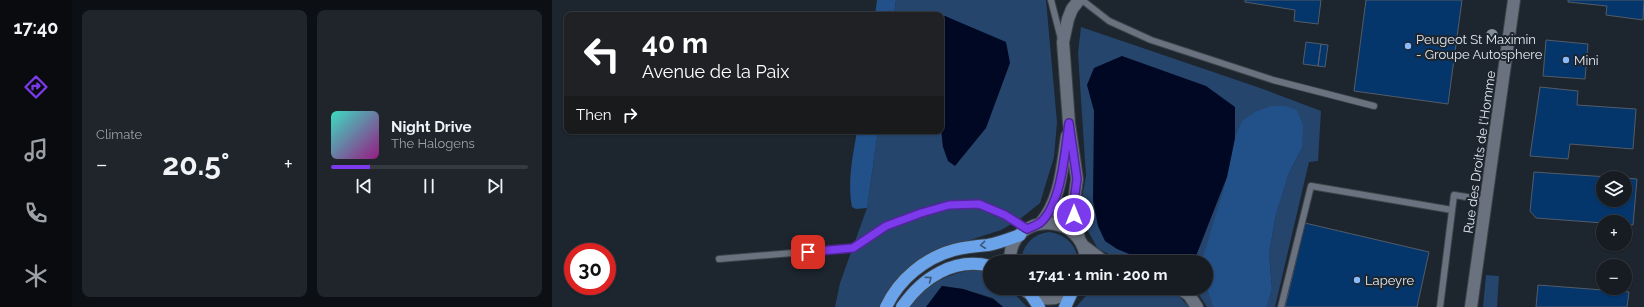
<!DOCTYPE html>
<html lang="en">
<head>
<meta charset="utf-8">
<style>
  :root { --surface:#161c22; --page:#1f252a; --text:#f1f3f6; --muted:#9ea1a5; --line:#353a40; --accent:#7c3aed }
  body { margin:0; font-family:Raleway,sans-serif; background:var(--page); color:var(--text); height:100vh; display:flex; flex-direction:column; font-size:15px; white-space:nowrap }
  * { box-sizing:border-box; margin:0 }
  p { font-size:13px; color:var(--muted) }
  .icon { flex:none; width:22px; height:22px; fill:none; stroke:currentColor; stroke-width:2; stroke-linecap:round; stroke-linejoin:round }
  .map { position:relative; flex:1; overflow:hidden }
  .side { display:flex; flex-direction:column; gap:10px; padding:10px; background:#0c0f13; width:480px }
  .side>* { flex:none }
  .guide { position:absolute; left:12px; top:12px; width:380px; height:122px; border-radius:8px; box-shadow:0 1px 3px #0004,0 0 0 1px var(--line); background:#202124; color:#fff; overflow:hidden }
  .fabs { position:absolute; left:1044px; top:171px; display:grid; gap:8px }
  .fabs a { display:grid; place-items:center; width:36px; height:36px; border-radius:50%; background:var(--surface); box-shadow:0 1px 3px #0004,0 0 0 1px var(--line); font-size:20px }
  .speed { position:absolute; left:12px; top:243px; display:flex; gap:8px; font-size:20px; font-weight:700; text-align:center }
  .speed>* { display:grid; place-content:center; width:52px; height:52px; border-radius:50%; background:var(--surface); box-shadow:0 1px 3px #0004,0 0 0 1px var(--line); line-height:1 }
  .speed .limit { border:6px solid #d22; background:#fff; color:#111 }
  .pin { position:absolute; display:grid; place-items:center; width:34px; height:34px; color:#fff; margin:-17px; border-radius:8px; box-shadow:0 2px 6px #0006 }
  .me { position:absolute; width:44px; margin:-22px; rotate:0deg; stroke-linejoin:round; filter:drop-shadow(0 0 3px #0008) }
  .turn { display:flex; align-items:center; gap:14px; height:84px; padding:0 12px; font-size:18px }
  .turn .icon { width:52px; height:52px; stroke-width:2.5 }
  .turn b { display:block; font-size:28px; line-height:34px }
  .then { display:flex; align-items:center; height:38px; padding:0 12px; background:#0003; gap:8px; font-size:15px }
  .big { font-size:30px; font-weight:700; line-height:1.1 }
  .side .card { flex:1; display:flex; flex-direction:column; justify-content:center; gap:6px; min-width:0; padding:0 14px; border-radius:8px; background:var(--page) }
  .song { display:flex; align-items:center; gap:12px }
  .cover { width:48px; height:48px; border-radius:6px; background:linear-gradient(135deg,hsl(170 70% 55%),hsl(310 70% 35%)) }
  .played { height:4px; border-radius:2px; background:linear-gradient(90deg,var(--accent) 20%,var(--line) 20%) }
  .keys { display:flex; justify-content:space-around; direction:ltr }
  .heat { display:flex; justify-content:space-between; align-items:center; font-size:22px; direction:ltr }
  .side .tiles { flex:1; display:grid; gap:10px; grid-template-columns:repeat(2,1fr) }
  .trip { position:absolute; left:431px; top:255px; width:230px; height:40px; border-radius:20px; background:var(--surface); box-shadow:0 1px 3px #0004,0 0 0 1px var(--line); font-weight:700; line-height:40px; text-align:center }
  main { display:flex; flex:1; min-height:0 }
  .dock { display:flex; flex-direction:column; width:72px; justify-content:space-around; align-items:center; background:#090b0e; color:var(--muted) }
  .dock .icon { width:28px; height:28px }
  .dock .on { color:var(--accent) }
  .dock b { font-size:18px; color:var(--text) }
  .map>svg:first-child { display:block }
  .green { fill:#26456c }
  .forest { fill:#225088 }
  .water { fill:#000823 }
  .building { fill:#04356b; stroke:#535c67 }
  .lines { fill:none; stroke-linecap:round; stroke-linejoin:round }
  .lane-casing { stroke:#3c434a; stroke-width:8 }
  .street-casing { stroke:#3c434a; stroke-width:14 }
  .highway-casing { stroke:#3c434a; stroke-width:14 }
  .lane { stroke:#69727e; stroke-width:6 }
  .street { stroke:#69727e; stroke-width:12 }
  .highway { stroke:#6ba3eb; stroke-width:12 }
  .tree { fill:#828d9a }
  .oneway { stroke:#3c577a }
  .route-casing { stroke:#51269a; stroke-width:10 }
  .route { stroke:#7c3aed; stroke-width:7 }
  .poi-dot { fill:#88bafc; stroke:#1d252e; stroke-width:1.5 }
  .labels { text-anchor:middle; stroke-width:4; stroke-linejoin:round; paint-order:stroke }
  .poi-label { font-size:13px; fill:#e4e9f0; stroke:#1d252e; text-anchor:start }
  .street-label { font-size:13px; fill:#e4e9f0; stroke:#1d252e }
</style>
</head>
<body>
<main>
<nav class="dock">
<b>17:40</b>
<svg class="icon on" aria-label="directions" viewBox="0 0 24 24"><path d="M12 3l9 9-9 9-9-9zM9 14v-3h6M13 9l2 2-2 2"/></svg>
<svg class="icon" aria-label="music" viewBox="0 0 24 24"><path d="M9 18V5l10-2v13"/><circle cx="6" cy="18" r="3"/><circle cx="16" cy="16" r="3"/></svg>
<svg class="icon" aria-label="phone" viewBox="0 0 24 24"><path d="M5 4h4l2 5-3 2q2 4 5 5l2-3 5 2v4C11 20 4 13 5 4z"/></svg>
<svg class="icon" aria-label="climate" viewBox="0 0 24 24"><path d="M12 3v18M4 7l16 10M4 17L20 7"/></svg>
</nav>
<section class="side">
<div class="tiles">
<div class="card"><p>Climate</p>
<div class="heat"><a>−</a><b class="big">20.5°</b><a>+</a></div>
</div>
<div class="card">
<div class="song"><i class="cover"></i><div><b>Night Drive</b><p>The Halogens</p></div></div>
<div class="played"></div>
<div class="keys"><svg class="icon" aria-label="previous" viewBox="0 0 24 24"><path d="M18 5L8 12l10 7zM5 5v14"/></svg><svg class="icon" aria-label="pause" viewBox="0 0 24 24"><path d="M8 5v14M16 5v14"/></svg><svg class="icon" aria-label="next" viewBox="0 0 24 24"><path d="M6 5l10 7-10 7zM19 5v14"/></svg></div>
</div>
</div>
</section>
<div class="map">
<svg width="1092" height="307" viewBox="0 0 1092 307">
  <rect width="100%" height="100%" fill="#1d252e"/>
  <path class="green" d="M344,0h150l11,122 -3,35 -14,46 -20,16 -19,11 -68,22 -28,19 -22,28 -3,8h-45l5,-24 27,-75 11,-77h63v-3l2,19 3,-131 -5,2v-3h-47z
    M529,27l182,62 58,22 -3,50 -9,1 -34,145h-8l5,-18 -3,-36 7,-38 13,-42 13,-25 -67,-10 -8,39 -25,85h-76l-28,-13 -10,-18 -6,-14 -1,-15 5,-26 -8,-123z
    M497,232c17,2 28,13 29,30h-57c1,-17 12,-28 28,-30z
    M421,269l17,3v16h19l18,19h-24l-10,-9 -30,-9 -21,-3 -16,21h-16c20,-25 32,-30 63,-38z
    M934,275l13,1 -2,31h-14z
    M654,286l7,21h-6l-11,-17 -3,-2h13z
    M541,288h75l8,5 13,14h-113z"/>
  <path class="forest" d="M325,0h19l-2,15h-19z
    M719,106h14l12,4 6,15 -1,23 -13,25 -13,42 -7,38 3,36 -5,18h-54l-7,-21v-24h-4v-2l25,-83 8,-39 7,-17 13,-9z
    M305,131h21l-11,77 -11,1 -4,-2c-5,-26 1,-51 5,-76z"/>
  <path class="water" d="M393,16l61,26 4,21 -24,65 -31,38 -7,-5 -5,-14 -2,-19v-110z
    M570,56l84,30 29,21v31l-8,39 -31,79 -21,6h-26l-32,-13 -12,-8 -7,-15 -5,-25 1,-90 -7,-26 7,-17z
    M390,286l21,3 30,10 10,8h-77z"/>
  <path class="building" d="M693,0h76l-3,24 -24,-3 1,-11 -50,-8z
    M814,0h96l-14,104 -94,-13z
    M1016,0h76l-1,20 -37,-5 1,-9 -39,-4z
    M994,40l42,4 -3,35 -42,-3z
    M754,42l15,2 -3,22 -15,-2z
    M769,44l7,1 -3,22 -7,-1z
    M988,87l38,4 -1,14 59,4 -3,40 -63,-5 -2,15 -38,-3z
    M982,172l89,6h-20v22h22v-22l12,1 -4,46 -8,-1v-2l-22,1 -67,-5 -6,-7z
    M753,223l124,29 -12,55h-132z
    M986,285l91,7 -2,15h-91z"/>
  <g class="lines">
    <defs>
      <path id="lane" d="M499,0l10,39
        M530,0l27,21 42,19 122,40 101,26
        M167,259l134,-11 33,-22 35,-13 28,-8 30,-1 26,11 22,14
        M729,307l30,-121 141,24
        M888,307l14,-112 32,5"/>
      <path id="street" d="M527,0l-7,9 -4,10 -5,23 6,81 8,56 -4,29 6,31
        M488,224c21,-24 22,-57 27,-88
        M530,245l23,17
        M458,262c-2,-51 75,-52 76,0
        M470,288c15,14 37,14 52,0
        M627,288l10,7 8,12
        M919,307l43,-307"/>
      <path id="highway" d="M479,295l8,12
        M334,307c13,-28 39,-49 68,-57 12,-3 22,-4 34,-5 11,-2 21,-6 32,-10
        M350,307c20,-29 52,-50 88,-41
        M513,307l8,-17"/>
    </defs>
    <use href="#lane" class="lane-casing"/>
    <use href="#street" class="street-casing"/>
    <use href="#highway" class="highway-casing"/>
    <use href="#lane" class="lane"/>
    <use href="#street" class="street"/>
    <use href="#highway" class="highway"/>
  </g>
  <circle class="tree" cx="940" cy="35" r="6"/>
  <defs><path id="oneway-chevron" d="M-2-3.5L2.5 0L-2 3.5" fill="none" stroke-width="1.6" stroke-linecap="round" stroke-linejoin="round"/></defs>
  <g class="oneway">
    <use href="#oneway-chevron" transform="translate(431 245) rotate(174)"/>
    <use href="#oneway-chevron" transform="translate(377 279) rotate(-37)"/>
  </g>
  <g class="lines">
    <defs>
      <path id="route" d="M256,252l45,-4 33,-22 35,-13 28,-8 30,-1 26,11 22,14c4,-2 11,-4 14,-7 21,-19 24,-72 28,-99l8,56 -3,22v14"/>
    </defs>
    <use href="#route" class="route-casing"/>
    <use href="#route" class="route"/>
  </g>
  <g class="poi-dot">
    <circle cx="856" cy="46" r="4"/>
    <circle cx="1014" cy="60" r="4"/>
    <circle cx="805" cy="280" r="4"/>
  </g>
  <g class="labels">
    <g class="poi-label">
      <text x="864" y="44">Peugeot St Maximin<tspan x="864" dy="15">- Groupe Autosphere</tspan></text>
      <text x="1022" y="65">Mini</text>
      <text x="813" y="285">Lapeyre</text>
    </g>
    <g class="street-label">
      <text transform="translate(927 152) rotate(-82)" y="5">Rue des Droits de l'Homme</text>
    </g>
  </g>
</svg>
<div class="fabs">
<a><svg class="icon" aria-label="layers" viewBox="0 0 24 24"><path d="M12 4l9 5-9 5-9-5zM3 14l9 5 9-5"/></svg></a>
<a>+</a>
<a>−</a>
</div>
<div class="speed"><div class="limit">30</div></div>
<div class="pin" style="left:256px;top:252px;background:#d93025"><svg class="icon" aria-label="arrive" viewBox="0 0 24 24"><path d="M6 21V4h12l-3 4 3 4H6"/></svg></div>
<svg class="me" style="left:522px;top:215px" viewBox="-20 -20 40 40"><circle r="17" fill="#7c3aed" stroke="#fff" stroke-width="3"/><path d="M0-11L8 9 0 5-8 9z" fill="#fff"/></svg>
<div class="trip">17:41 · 1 min · 200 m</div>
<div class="guide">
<div class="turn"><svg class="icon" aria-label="left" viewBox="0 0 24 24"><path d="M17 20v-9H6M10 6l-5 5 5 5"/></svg><div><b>40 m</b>Avenue de la Paix</div></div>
<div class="then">Then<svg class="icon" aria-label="right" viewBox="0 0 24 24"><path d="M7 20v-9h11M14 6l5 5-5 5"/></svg></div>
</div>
</div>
</main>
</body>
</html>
